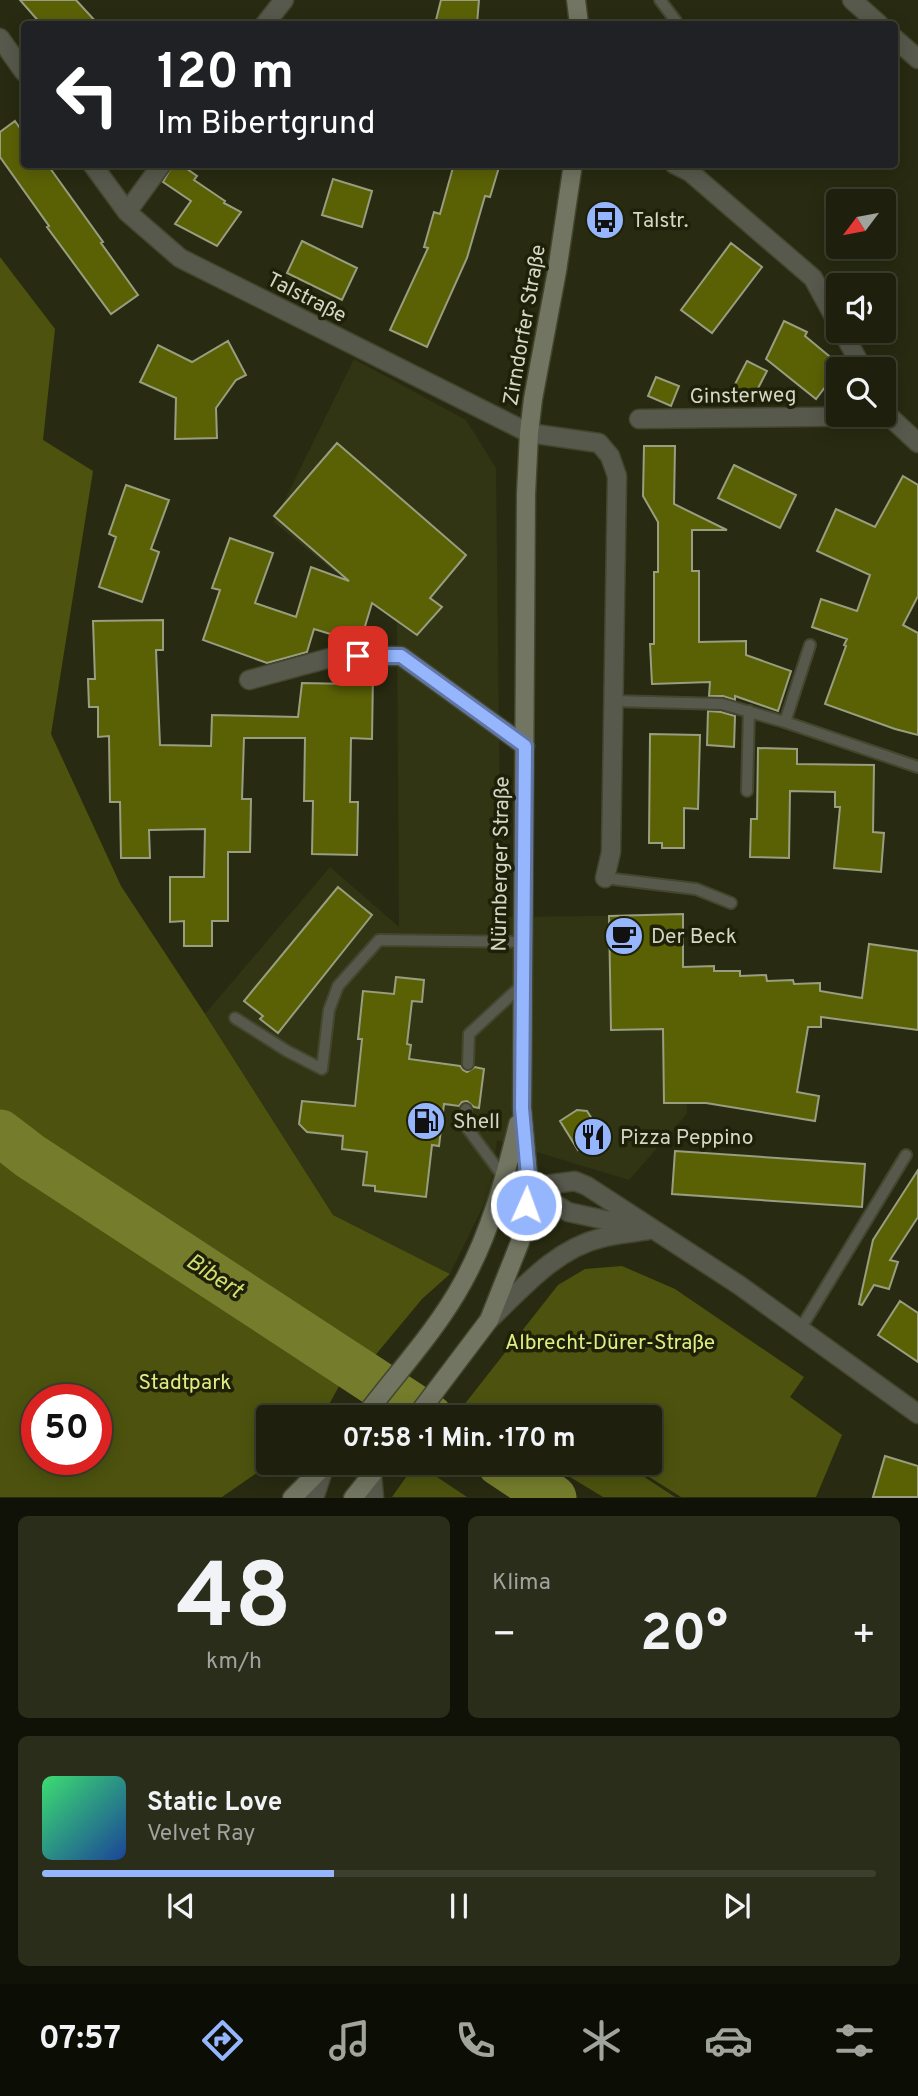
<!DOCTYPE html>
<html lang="de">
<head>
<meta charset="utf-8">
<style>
  :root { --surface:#1e200d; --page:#2b2d1b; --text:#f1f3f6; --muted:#a1a39d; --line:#3c3e2e; --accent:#95b6fd }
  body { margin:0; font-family:Overpass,sans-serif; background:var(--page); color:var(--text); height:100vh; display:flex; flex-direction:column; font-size:26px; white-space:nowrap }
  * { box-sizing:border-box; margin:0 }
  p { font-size:23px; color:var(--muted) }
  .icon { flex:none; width:38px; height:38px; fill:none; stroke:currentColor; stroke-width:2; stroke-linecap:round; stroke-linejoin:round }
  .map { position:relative; height:1498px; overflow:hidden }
  .side { display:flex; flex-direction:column; gap:18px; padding:18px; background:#101207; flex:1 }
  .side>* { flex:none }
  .top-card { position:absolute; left:21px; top:21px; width:877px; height:147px; border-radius:7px; box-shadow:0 4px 18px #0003,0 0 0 2px var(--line); background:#202124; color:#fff; overflow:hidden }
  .needle { width:46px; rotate:238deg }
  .buttons { position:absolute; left:826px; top:189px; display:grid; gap:14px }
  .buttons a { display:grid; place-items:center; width:70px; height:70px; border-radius:7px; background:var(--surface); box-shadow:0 4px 18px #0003,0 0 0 2px var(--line); font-size:35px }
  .speed { position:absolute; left:21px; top:1384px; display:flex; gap:14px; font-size:35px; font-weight:700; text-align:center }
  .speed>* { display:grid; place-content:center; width:91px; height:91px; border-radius:50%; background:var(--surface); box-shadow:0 4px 18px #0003,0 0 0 2px var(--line); line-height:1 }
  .speed .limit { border:10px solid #d22; background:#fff; color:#111 }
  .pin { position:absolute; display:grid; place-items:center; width:60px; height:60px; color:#fff; margin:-30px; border-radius:14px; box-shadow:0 4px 10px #0006 }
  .me { position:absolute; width:77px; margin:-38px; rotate:2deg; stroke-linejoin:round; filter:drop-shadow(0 0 5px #0008) }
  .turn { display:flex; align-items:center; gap:24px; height:147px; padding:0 21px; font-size:32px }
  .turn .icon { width:91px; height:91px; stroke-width:2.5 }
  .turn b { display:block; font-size:49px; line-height:60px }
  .big { font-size:52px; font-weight:700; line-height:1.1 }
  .side .widget { flex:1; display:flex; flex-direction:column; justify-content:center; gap:10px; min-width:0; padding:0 24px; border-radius:10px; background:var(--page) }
  .side .dial { align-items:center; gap:0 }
  .dial b { font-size:91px; line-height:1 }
  .song { display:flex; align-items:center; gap:21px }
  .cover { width:84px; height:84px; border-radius:10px; background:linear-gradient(135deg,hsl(140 70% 55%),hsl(220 70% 35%)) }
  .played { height:7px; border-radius:4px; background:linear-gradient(90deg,var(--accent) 35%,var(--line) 35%) }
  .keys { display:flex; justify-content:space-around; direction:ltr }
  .heat { display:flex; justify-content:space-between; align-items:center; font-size:38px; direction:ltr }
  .side .tiles { flex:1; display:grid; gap:18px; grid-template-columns:1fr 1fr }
  .widget:last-child { grid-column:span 2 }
  .trip { position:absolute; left:256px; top:1405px; width:406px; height:70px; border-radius:7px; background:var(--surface); box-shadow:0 4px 18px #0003,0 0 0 2px var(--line); font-weight:700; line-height:70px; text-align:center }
  .tab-bar { display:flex; height:112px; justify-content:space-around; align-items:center; background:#0c0d05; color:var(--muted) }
  .tab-bar .icon { width:49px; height:49px }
  .tab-bar .selected { color:var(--accent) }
  .tab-bar b { font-size:32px; color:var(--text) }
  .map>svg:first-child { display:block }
  .built { fill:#313513 }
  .green { fill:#4d530e; fill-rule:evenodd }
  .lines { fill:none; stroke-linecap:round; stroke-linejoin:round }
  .river { stroke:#757d2c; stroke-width:47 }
  .building { fill:#5a6105; stroke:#999e80; stroke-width:2 }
  .service-casing { stroke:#44462e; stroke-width:14 }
  .minor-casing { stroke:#44462e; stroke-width:21 }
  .tertiary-casing { stroke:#44462e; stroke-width:21 }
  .secondary-casing { stroke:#44462e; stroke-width:21 }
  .service { stroke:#57594d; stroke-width:10 }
  .minor { stroke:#57594d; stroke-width:18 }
  .tertiary { stroke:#57594d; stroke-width:18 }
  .secondary { stroke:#717561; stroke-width:18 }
  .route-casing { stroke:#6176a4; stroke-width:18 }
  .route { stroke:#95b6fd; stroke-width:12 }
  .labels { text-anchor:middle; stroke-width:7; stroke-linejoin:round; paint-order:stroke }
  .poi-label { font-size:21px; fill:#d4d6c6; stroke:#1e2107; text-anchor:start }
  .street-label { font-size:21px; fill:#d4d6c6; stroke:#1e2107 }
  .park-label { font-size:21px; fill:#e0ed80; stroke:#1e2107 }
  .water-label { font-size:23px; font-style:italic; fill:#d1de71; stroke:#1e2107 }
</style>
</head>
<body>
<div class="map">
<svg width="918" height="1498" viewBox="0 0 918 1498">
  <rect width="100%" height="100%" fill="#282b11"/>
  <path class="built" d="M354,359l112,61 30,48 5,449 182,-2 4,199 -58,66 -132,-40 -7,52 -40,82 -117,-59 -128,-201 125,-147 69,60 -2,-304 -123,-101z"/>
  <path class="green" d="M0,257l55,72 -12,111 50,31 -42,263 70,152 84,128 128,201 117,59 -28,25 -69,83 -10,-3 -21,38 -54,1v45h3l-49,34h-222v-346l124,81 -124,-83zM96,1400v60h-59v-60z
    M622,1266l53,23 129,88 -14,20 52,38 -26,62h-135l-54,-34h22v-45h-93l-6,-4 4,3h-81l-13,-7 98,-125 27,-16z
    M416,1463l51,34h-75z
    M547,1463h76l52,34h-72z"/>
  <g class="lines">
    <path class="river" d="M0,1133l30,23 400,262
      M500,1463l53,35"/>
  </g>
  <path class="building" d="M20,0h56l22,24h-57z
    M441,0h38l-2,24h-42z
    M15,121l9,13v30h23l56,78 -2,1 37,52 -27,19 -64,-87 2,-1 -49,-69v-25z
    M173,164h7l17,12 -3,4 31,21 -1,2 17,9 -24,34 -42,-22 16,-23 -28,-19z
    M454,164h46l-10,33 -5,-1 -18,62 -40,89 -37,-17 38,-82 -4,-1 10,-35 6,2z
    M333,179l39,12 -10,36 -40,-12z
    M302,241l55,27 -15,32 -55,-27z
    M731,243l31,24 -50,66 -31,-23z
    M784,321l23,11 -2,4 36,30 -25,33 -50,-40z
    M228,341l18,34 -10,5 -20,28 1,30 -42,1 1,-41 -36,-16 18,-37 34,17z
    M747,361l20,10 -14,27 -20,-10z
    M656,377l23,9 -8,20 -23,-10z
    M337,443l129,112 -36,43 12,9 -25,28 -45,-32 -12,40 -46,-14 -7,23 -40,11 -64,-23 17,-50 -8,-2 18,-50 43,15 -18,50 41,14 15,-50 38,14 -75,-65z
    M644,446h31l-1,58 53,26h-35v41h7v71l47,-1v14l45,16 -13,40 -43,-15v4l-12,-4h-14l1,-14 -58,2 -2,-40h4v-72h4v-50l-15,-26z
    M734,465l62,30 -16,33 -62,-30z
    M903,476l15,9v111l-15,29 15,8v102l-23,-6 -70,-25 21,-58 -2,-1 3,-6 -35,-12 9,-28 36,12 13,-36 -53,-24 19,-42 39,18z
    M126,485l43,15 -18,49 8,3 -17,50 -43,-15 17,-50 -7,-3z
    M163,620v30h-7l4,95 51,1 1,-31 86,2 4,-34 50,1v-11h21l-1,66 -21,-1 -1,64h8l-1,53 -45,-1 1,-53h-9l1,-63h-61l-2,61h9l-1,53h-22v69h-16v25h-28v-25l-14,1v-45h34l1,-48 -56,1 1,28h-29l-1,-56h-10l-1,-66 -11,1v-30h-9l-1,-28h7l-2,-58z
    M708,711l13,1 14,4 -1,31 -27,-2z
    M650,734l50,1 -2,74 -14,-1v40h-22v-5h-13z
    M758,748l39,1v15l77,1 -1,67 11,1 -3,39 -47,-4 6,-61h-5v-15l-45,-1 -1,67 -39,-1 1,-38h6z
    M338,887l34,28 -94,118 -18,-14 3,-3 -19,-15z
    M683,914v53l31,-1v5h26v5l26,-1 1,6 26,-1 1,4 26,-1v8l42,7 7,-54 49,7v79l-97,-13v10h-13l-11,65 22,4 -4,25 -109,-18h-42l-1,-74 -52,1 -2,-114z
    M396,977l28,3 -2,22 -10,-1 -5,43 4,1 -2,14 51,7 3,4 4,2 8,-5 9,2 -5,39 -5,-1 -7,-6 -5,1 -3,4 -15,-2 -5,42 -7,-1 -6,52 -51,-6v-5l-12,-1 4,-33 -25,-3 1,-13 -36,-4 -8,-8 3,-23 53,5 7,-67h-4l5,-48 31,3z
    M577,1110l10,1 15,24 -24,15 -18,-29z
    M675,1151l190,13 -3,43 -190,-13z
    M918,1170v47l-28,43 8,2 -9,27 -15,-4 -12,20 -3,-1 14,-64z
    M900,1301l18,12v49l-40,-27z
    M885,1456l33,10v31h-45z"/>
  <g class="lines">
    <defs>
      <path id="service" d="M660,0l16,21
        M613,701l109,3 63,18 133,45
        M785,722l25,-77
        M747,791l2,-80
        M605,878l91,11 35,14
        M235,1018l52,33 35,18 7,-59 9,-24 41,-46 143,2
        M468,1064l1,-30 53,-49
        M466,1109l-1,16 40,54
        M801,1328l105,-173"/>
      <path id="minor" d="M852,0l27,24
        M265,24l19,-24
        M0,38l24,34
        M894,38l24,21
        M92,164l35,48 53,46 349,175 70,10 11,13 7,20 -6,376 -6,26
        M674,164l16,8 123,106 25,46
        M127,212l35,-48
        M842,331l21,38
        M884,407l5,9 29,27
        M639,419l250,-3
        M249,680l88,-24h64l124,90
        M489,1320c33,-31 66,-71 112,-82 15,-4 32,-5 48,-8"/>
      <path id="tertiary" d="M505,1179l24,8 39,25 74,16
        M529,1187l46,-6 12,5 152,99 179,129
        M372,1474l2,24
        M314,1498l11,-33"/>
      <path id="secondary" d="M576,0l3,24
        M363,1418c33,-44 74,-88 100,-136 27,-49 42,-104 55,-158
        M415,1418l74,-98 31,-78 9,-55 -7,-79 4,-614 3,-61 4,-34 24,-128 16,-107
        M292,1498l35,-35
        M353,1498l28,-35"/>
    </defs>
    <use href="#service" class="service-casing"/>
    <use href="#minor" class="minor-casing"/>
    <use href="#tertiary" class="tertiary-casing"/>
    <use href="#secondary" class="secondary-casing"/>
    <use href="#service" class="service"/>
    <use href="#minor" class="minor"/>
    <use href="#tertiary" class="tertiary"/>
    <use href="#secondary" class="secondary"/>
  </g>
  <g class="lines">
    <defs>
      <path id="route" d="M358,656h43l124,90 -3,362 7,79 -3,18"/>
    </defs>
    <use href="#route" class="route-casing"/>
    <use href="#route" class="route"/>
  </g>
  <defs>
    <symbol id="bus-disc" viewBox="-11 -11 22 22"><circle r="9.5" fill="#95b6fd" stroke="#1e2107"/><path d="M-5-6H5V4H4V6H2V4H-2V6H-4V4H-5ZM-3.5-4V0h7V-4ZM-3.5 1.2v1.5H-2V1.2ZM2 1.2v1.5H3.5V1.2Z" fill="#111"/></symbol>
    <symbol id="cafe-disc" viewBox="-11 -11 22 22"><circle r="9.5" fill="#95b6fd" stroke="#1e2107"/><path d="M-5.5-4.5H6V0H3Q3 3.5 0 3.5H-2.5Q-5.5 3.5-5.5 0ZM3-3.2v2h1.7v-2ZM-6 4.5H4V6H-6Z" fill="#111"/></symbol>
    <symbol id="fuel-disc" viewBox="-11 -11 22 22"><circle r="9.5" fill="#95b6fd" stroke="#1e2107"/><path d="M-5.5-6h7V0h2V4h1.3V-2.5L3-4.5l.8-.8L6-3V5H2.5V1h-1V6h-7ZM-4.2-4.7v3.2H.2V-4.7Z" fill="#111"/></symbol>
    <symbol id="restaurant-disc" viewBox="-11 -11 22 22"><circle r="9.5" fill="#95b6fd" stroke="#1e2107"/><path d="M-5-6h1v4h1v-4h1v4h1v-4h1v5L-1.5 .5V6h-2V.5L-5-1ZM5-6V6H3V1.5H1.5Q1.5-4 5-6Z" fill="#111"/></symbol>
  </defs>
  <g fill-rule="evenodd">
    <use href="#bus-disc" x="583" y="198" width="44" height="44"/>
    <use href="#cafe-disc" x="602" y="914" width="44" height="44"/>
    <use href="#fuel-disc" x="404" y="1099" width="44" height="44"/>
    <use href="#restaurant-disc" x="571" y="1115" width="44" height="44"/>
  </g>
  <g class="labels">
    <g class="poi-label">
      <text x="632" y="227">Talstr.</text>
      <text x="651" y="943">Der Beck</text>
      <text x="453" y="1128">Shell</text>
      <text x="620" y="1144">Pizza Peppino</text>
    </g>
    <g class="street-label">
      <text transform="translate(307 297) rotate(27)" y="7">Talstraße</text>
      <text transform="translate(524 325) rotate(-80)" y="7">Zirndorfer Straße</text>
      <text transform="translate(743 395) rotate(-1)" y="7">Ginsterweg</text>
      <text transform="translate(500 864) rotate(-89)" y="7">Nürnberger Straße</text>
    </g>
    <g class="park-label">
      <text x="610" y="1349">Albrecht-Dürer-Straße</text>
      <text x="185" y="1389">Stadtpark</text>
    </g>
    <g class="water-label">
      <text transform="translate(215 1275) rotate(33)" y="8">Bibert</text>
    </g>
  </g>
</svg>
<div class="buttons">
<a><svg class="needle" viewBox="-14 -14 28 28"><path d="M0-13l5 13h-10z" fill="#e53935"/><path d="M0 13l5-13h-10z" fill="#a1a39d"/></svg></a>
<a><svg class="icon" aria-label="sound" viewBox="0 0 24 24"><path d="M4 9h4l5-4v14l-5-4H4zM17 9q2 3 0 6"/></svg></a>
<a><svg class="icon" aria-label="search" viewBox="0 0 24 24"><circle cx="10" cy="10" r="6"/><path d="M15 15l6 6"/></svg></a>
</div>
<div class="speed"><div class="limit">50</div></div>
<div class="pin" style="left:358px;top:656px;background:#d93025"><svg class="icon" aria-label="arrive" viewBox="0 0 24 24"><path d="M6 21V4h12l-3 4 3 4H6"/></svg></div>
<svg class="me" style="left:526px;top:1205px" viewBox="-20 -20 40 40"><circle r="17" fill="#95b6fd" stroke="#fff" stroke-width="3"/><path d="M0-11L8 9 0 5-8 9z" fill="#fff"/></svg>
<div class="trip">07:58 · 1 Min. · 170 m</div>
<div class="top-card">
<div class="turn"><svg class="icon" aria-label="left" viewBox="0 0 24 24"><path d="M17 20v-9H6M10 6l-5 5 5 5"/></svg><div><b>120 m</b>Im Bibertgrund</div></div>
</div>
</div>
<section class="side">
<div class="tiles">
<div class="widget dial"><b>48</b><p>km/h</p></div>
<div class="widget"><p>Klima</p>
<div class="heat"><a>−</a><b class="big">20°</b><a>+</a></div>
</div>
<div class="widget">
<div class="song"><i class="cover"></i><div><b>Static Love</b><p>Velvet Ray</p></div></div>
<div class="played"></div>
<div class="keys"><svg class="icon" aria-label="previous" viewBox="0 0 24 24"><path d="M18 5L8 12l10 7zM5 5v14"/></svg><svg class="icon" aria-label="pause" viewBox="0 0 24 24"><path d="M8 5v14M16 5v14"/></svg><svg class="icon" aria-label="next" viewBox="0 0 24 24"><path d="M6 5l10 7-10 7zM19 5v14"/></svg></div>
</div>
</div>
</section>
<nav class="tab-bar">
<b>07:57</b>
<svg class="icon selected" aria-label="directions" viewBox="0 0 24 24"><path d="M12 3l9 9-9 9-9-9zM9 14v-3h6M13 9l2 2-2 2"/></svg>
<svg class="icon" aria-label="music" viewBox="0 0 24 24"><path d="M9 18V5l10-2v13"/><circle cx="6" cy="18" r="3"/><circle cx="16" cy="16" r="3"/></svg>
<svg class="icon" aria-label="phone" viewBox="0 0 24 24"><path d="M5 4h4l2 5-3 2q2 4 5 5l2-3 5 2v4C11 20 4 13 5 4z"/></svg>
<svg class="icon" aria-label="climate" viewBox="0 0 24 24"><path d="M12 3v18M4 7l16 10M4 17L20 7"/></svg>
<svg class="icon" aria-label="car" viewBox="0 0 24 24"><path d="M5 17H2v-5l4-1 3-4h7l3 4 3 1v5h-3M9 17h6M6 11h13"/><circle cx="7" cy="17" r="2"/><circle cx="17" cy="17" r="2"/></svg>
<svg class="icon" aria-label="filters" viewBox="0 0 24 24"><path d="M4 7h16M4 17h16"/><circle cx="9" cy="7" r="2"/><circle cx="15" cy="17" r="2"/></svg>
</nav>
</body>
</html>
